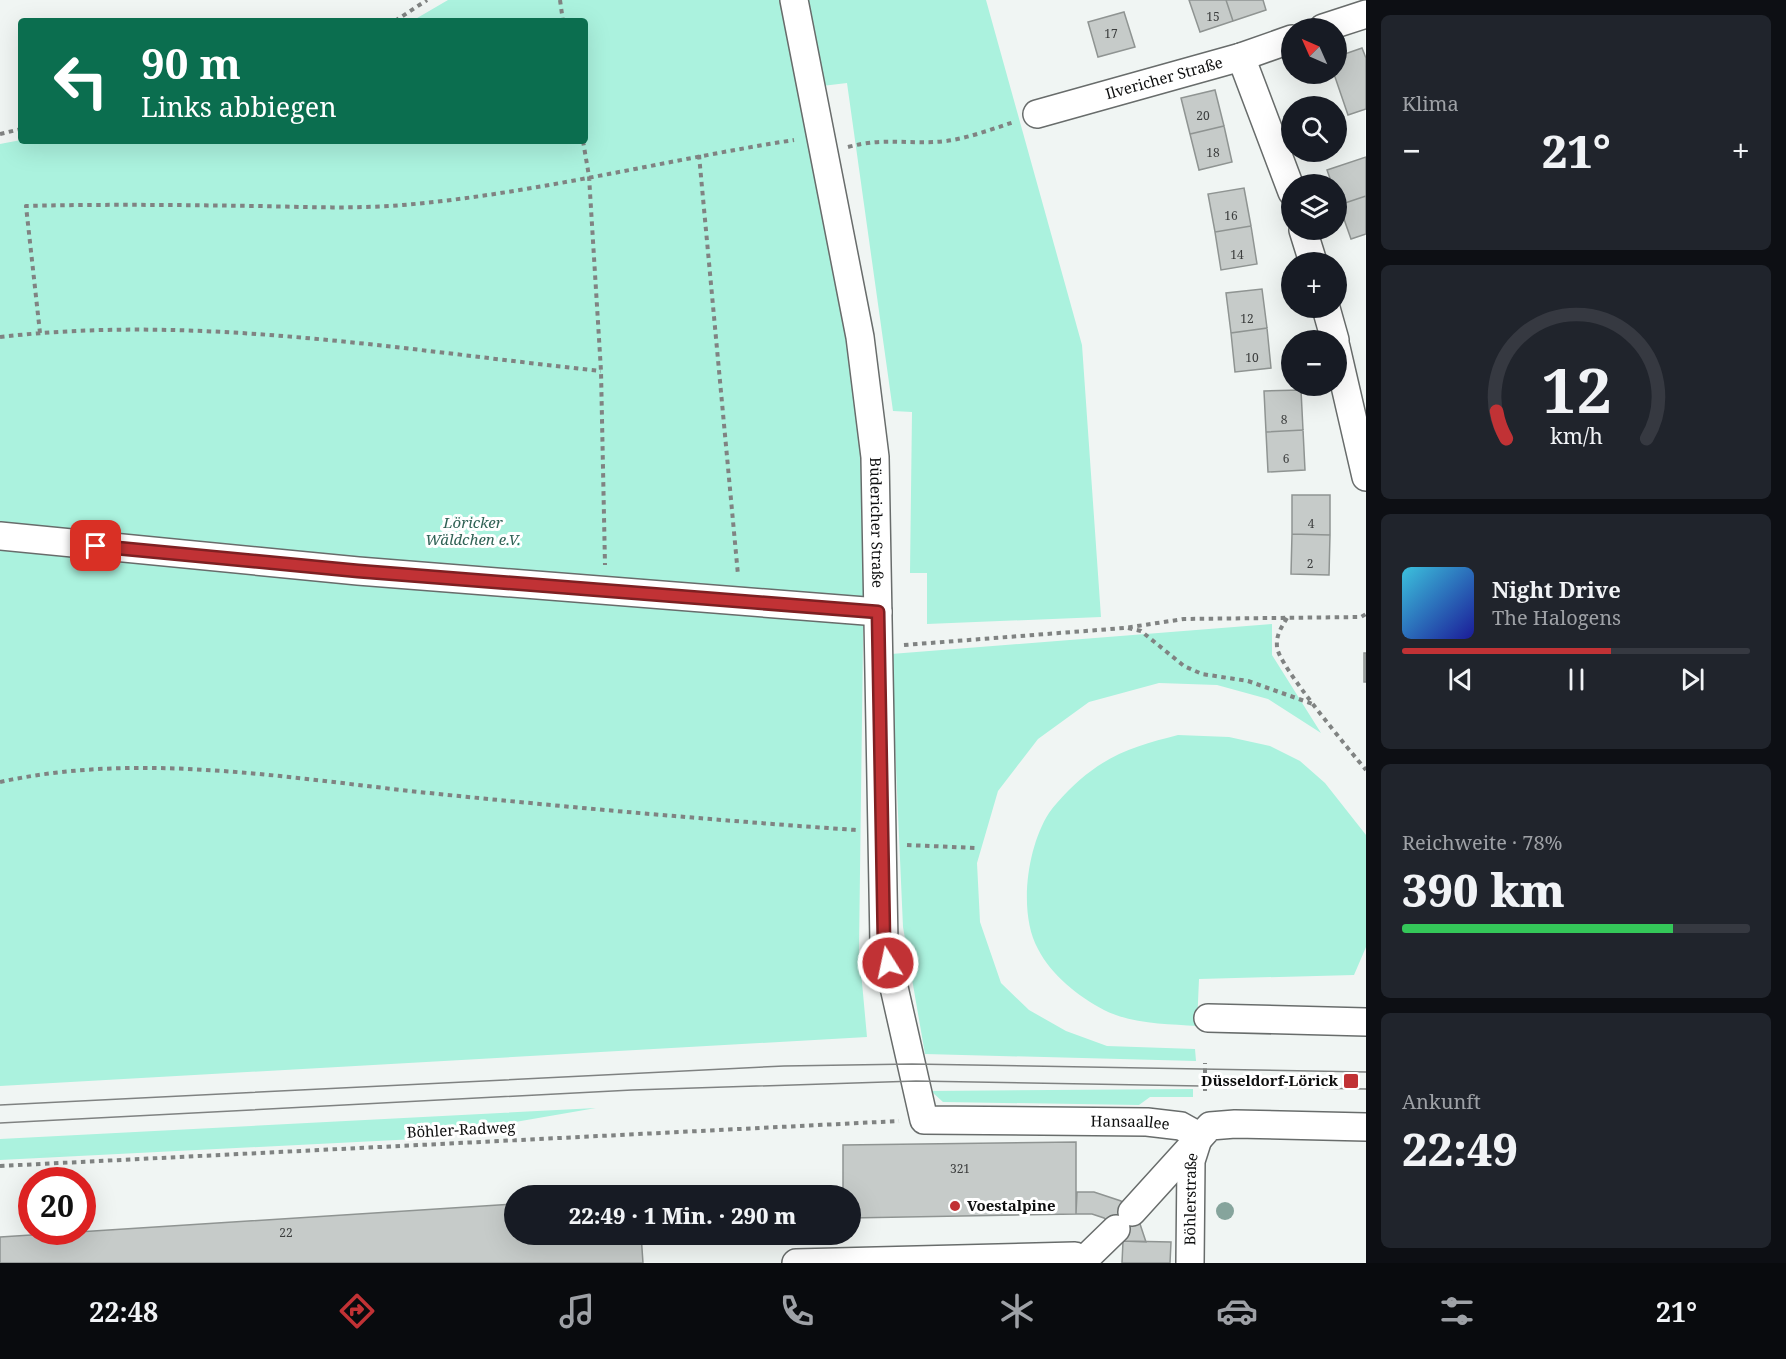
<!DOCTYPE html>
<html lang="de">
<head>
<meta charset="utf-8">
<style>
  :root { --surface:#171b24; --page:#20242c; --text:#f1f3f6; --muted:#9ea1a6; --line:#363941; --accent:#c13235 }
  body { margin:0; font-family:"Noto Serif",serif; background:var(--page); color:var(--text); height:100vh; display:flex; flex-direction:column; font-size:22px; white-space:nowrap }
  * { box-sizing:border-box; margin:0 }
  p { font-size:20px; color:var(--muted) }
  .icon { flex:none; width:33px; height:33px; fill:none; stroke:currentColor; stroke-width:2; stroke-linecap:round; stroke-linejoin:round }
  .map { position:relative; flex:1; overflow:hidden }
  .drawer { display:flex; flex-direction:column; gap:15px; padding:15px; background:#0d0f14; width:420px }
  .drawer>* { flex:none }
  .banner { position:absolute; left:18px; top:18px; width:570px; height:126px; border-radius:6px; box-shadow:0 6px 24px #0002; background:#0b6e4f; color:#fff; overflow:hidden }
  .needle { width:39px; rotate:315deg }
  .tools { position:absolute; left:1281px; top:18px; display:grid; gap:12px }
  .tools a { display:grid; place-items:center; width:66px; height:66px; border-radius:50%; background:var(--surface); box-shadow:0 6px 24px #0002; font-size:30px }
  .speed { position:absolute; left:18px; top:1167px; display:flex; gap:12px; font-size:30px; font-weight:700; text-align:center }
  .speed>* { display:grid; place-content:center; width:78px; height:78px; border-radius:50%; background:var(--surface); box-shadow:0 6px 24px #0002; line-height:1 }
  .speed .limit { border:9px solid #d22; background:#fff; color:#111 }
  .pin { position:absolute; display:grid; place-items:center; width:51px; height:51px; color:#fff; margin:-26px; border-radius:12px; box-shadow:0 3px 9px #0006 }
  .me { position:absolute; width:66px; margin:-33px; rotate:350deg; stroke-linejoin:round; filter:drop-shadow(0 0 4px #0008) }
  .turn { display:flex; align-items:center; gap:21px; height:126px; padding:0 24px; font-size:27px }
  .turn .icon { width:78px; height:78px; stroke-width:2.5 }
  .turn b { display:block; font-size:42px; line-height:51px }
  .big { font-size:45px; font-weight:800; line-height:1.1 }
  .drawer .tile { flex:1; display:flex; flex-direction:column; justify-content:center; gap:9px; min-width:0; padding:0 21px; border-radius:9px; background:var(--page) }
  .drawer .dial { align-items:center; gap:0 }
  .dial svg { height:156px; overflow:visible; fill:none; stroke:var(--line); stroke-width:7; stroke-linecap:round; text-anchor:middle }
  .dial text { fill:var(--text); stroke:none }
  .song { display:flex; align-items:center; gap:18px }
  .cover { width:72px; height:72px; border-radius:9px; background:linear-gradient(135deg,hsl(190 70% 55%),hsl(240 70% 35%)) }
  .played { height:6px; border-radius:3px; background:linear-gradient(90deg,var(--accent) 60%,var(--line) 60%) }
  .keys { display:flex; justify-content:space-around; direction:ltr }
  .heat { display:flex; justify-content:space-between; align-items:center; font-size:33px; direction:ltr }
  .charge { height:9px; border-radius:4px; background:linear-gradient(90deg,#34c759 78%,var(--line) 0) }
  .trip { position:absolute; left:504px; top:1185px; width:357px; height:60px; border-radius:30px; background:var(--surface); box-shadow:0 6px 24px #0002; font-weight:800; line-height:60px; text-align:center }
  .menu { display:flex; height:96px; justify-content:space-around; align-items:center; background:#090b0e; color:var(--muted) }
  .menu .icon { width:42px; height:42px }
  .menu .on { color:var(--accent) }
  .menu b { font-size:27px; color:var(--text) }
  main { display:flex; flex:1; min-height:0 }
  .map>svg:first-child { display:block }
  .green { fill:#abf2de }
  .building { fill:#c6cbc9; stroke:#8f9492; stroke-width:1.5 }
  .lines { fill:none; stroke-linecap:round; stroke-linejoin:round }
  .minor-casing { stroke:#686c6b; stroke-width:30 }
  .path { stroke:#808382; stroke-width:4; stroke-dasharray:4.5 4.5; stroke-linecap:butt }
  .minor { stroke:#fff; stroke-width:27 }
  .tram { stroke:#7f8281; stroke-width:1.5 }
  .tree { fill:#86a49c }
  .route-casing { stroke:#7d2022; stroke-width:15 }
  .route { stroke:#c13235; stroke-width:10 }
  .poi-dot { fill:#c13235; stroke:#fff; stroke-width:2 }
  .labels { text-anchor:middle; stroke-width:6; stroke-linejoin:round; paint-order:stroke }
  .number-label { font-size:12px; fill:#3c3e3e }
  .street-label { font-size:15px; fill:#0e0f0f; stroke:#fff }
  .park-label { font-size:15px; font-style:italic; fill:#306255; stroke:#fff }
  .poi-label { font-size:15px; font-weight:bold; fill:#0e0f0f; stroke:#fff; text-anchor:end }
</style>
</head>
<body>
<main>
<div class="map">
<svg width="1366" height="1263" viewBox="0 0 1366 1263">
  <rect width="100%" height="100%" fill="#f0f5f3"/>
  <path class="green" d="M448,0h337l81,411 -7,539 8,87 -867,49v-942l21,-4 564,1v-120h-173z
    M804,0h182l96,345 19,272 -174,7v-51h-17l2,-161 -19,-1 -46,-328 -25,3z
    M1272,624v31l49,78 -53,-34 -51,-14 -58,-2 -70,19 -51,37 -40,52 -21,72 3,59 21,61 28,27 37,21 41,15 88,3 1,12 -271,-7 -22,-127 -12,-273z
    M1178,735l51,2 41,9 30,15 25,22 41,52v112l-12,28 -155,4 -2,47c-30,-2 -65,-2 -93,-16 -26,-14 -53,-35 -66,-61 -20,-36 -11,-102 11,-136 10,-14 28,-32 42,-42 26,-20 56,-28 87,-36z
    M1193,1089v8h-43l-11,8 -196,-3 -12,-11z
    M596,1108l-180,31 -416,21v-21z"/>
  <path class="building" d="M1189,0h37l7,21 -33,11z
    M1226,0h37l3,10 -33,11z
    M1124,12l11,35 -37,10 -10,-35z
    M1362,48l4,10v51l-18,6 -14,-41h2v-17z
    M1215,90l9,36 -34,8 -9,-36z
    M1224,126l8,36 -33,8 -9,-36z
    M1366,157v39l-27,9 -3,-21h-4l-5,-14z
    M1244,188l7,38 -36,6 -7,-38z
    M1366,196v38l-15,5 -12,-34z
    M1251,226l6,38 -36,6 -6,-38z
    M1262,289l5,39 -36,5 -5,-40z
    M1267,328l4,40 -36,4 -4,-39z
    M1301,390l2,40 -37,2 -2,-41z
    M1303,430l2,40 -37,2 -2,-40z
    M1292,495h38v40l-38,-1z
    M1292,534l38,1 -1,40 -38,-1z
    M1364,653h2v29h-2z
    M1076,1142v72l-226,4v-22h-7v-51z
    M1077,1192h17l27,9 18,20 7,21 -23,-1 -3,-7 -16,-16 -12,-4h-16z
    M514,1204v30h127l2,29h-643v-26z
    M1123,1241l48,1 -1,21h-48z"/>
  <g class="lines">
    <defs>
      <g id="minor">
        <path id="s1" d="M794,0l66,337 15,120 9,486 40,177 223,2 34,4 18,10"/>
        <path d="M1323,28l43,-14"/>
        <path d="M1241,57l51,135"/>
        <path id="s2" d="M1037,114l204,-57 51,-18"/>
        <path d="M1303,230l10,32"/>
        <path d="M1326,308l9,32"/>
        <path d="M1336,347l30,130"/>
        <path d="M0,536l358,35 520,41"/>
        <path d="M1208,1018l158,4"/>
        <path d="M1132,1212l78,-86 25,-2 131,3"/>
        <path d="M1083,1261l33,-32"/>
        <path d="M796,1263l279,-7 9,7"/>
        <path id="s3" d="M1190,1263l1,-102 7,-22"/>
      </g>
    </defs>
    <use href="#minor" class="minor-casing"/>
    <path class="path" d="M560,0l3,21
      M395,21l32,-21
      M0,134l21,-5
      M583,141l6,35 12,195 4,194
      M848,147c37,-10 62,-2 98,-6 23,-3 46,-12 68,-19
      M699,155l39,420
      M40,333l-14,-127c77,-2 154,-1 232,0 48,1 97,3 145,-1 130,-11 262,-45 391,-65
      M0,337c200,-23 402,13 601,34
      M1287,618c-6,10 -11,17 -10,29 1,18 74,105 89,123
      M1128,628l13,3 43,35 18,8 46,7 65,23
      M904,645l220,-17 60,-9 177,-2 5,-3
      M0,782c136,-30 283,-5 419,10 146,15 291,28 437,38
      M907,845l69,3
      M1205,1091v-28
      M0,1166l899,-45"/>
    <use href="#minor" class="minor"/>
    <path class="tram" d="M0,1105l784,-39 128,-2 454,8
      M0,1123l632,-33 284,-9 450,8"/>
  </g>
  <circle class="tree" cx="1225" cy="1211" r="9"/>
  <g class="lines">
    <defs>
      <path id="route" d="M96,546l262,25 520,41 6,331 4,20"/>
    </defs>
    <use href="#route" class="route-casing"/>
    <use href="#route" class="route"/>
  </g>
  <g class="poi-dot">
    <rect x="1343" y="1073" width="16" height="16" rx="3"/>
    <circle cx="955" cy="1206" r="6"/>
  </g>
  <g class="labels">
    <g class="number-label">
      <text x="1213" y="21">15</text>
      <text x="1111" y="38">17</text>
      <text x="1203" y="120">20</text>
      <text x="1213" y="157">18</text>
      <text x="1231" y="220">16</text>
      <text x="1237" y="259">14</text>
      <text x="1247" y="323">12</text>
      <text x="1252" y="362">10</text>
      <text x="1284" y="424">8</text>
      <text x="1286" y="463">6</text>
      <text x="1311" y="528">4</text>
      <text x="1310" y="568">2</text>
      <text x="960" y="1173">321</text>
      <text x="286" y="1237">22</text>
    </g>
    <g class="street-label">
      <text dy="5" stroke="none"><textPath href="#s2" startOffset="132">Ilvericher Straße</textPath></text>
      <text dy="5" stroke="none"><textPath href="#s1" startOffset="530">Büdericher Straße</textPath></text>
      <text dy="5" stroke="none"><textPath href="#s1" startOffset="1338">Hansaallee</textPath></text>
      <text transform="translate(461 1130) rotate(-3)" y="5">Böhler-Radweg</text>
      <text dy="5" stroke="none"><textPath href="#s3" startOffset="64">Böhlerstraße</textPath></text>
    </g>
    <g class="park-label">
      <text x="473" y="528">Löricker<tspan x="473" dy="17">Wäldchen e.V.</tspan></text>
    </g>
    <g class="poi-label">
      <text x="1338" y="1086">Düsseldorf-Lörick</text>
      <text x="967" y="1211" text-anchor="start">Voestalpine</text>
    </g>
  </g>
</svg>
<div class="tools">
<a><svg class="needle" viewBox="-14 -14 28 28"><path d="M0-13l5 13h-10z" fill="#e53935"/><path d="M0 13l5-13h-10z" fill="#9ea1a6"/></svg></a>
<a><svg class="icon" aria-label="search" viewBox="0 0 24 24"><circle cx="10" cy="10" r="6"/><path d="M15 15l6 6"/></svg></a>
<a><svg class="icon" aria-label="layers" viewBox="0 0 24 24"><path d="M12 4l9 5-9 5-9-5zM3 14l9 5 9-5"/></svg></a>
<a>+</a>
<a>−</a>
</div>
<div class="speed"><div class="limit">20</div></div>
<div class="pin" style="left:96px;top:546px;background:#d93025"><svg class="icon" aria-label="arrive" viewBox="0 0 24 24"><path d="M6 21V4h12l-3 4 3 4H6"/></svg></div>
<svg class="me" style="left:888px;top:963px" viewBox="-20 -20 40 40"><circle r="17" fill="#c13235" stroke="#fff" stroke-width="3"/><path d="M0-11L8 9 0 5-8 9z" fill="#fff"/></svg>
<div class="trip">22:49 · 1 Min. · 290 m</div>
<div class="banner">
<div class="turn"><svg class="icon" aria-label="left" viewBox="0 0 24 24"><path d="M17 20v-9H6M10 6l-5 5 5 5"/></svg><div><b>90 m</b>Links abbiegen</div></div>
</div>
</div>
<section class="drawer">
<div class="tile"><p>Klima</p>
<div class="heat"><a>−</a><b class="big">21°</b><a>+</a></div>
</div>
<div class="tile dial"><svg viewBox="0 0 100 80">
<path d="M14 69A42 42 0 1 1 86 69"/>
<path d="M14 69A42 42 0 0 1 9 55" stroke="#c13235"/>
<text x="50" y="56" font-size="32" font-weight="700">12</text>
<text x="50" y="72" font-size="11">km/h</text>
</svg></div>
<div class="tile">
<div class="song"><i class="cover"></i><div><b>Night Drive</b><p>The Halogens</p></div></div>
<div class="played"></div>
<div class="keys"><svg class="icon" aria-label="previous" viewBox="0 0 24 24"><path d="M18 5L8 12l10 7zM5 5v14"/></svg><svg class="icon" aria-label="pause" viewBox="0 0 24 24"><path d="M8 5v14M16 5v14"/></svg><svg class="icon" aria-label="next" viewBox="0 0 24 24"><path d="M6 5l10 7-10 7zM19 5v14"/></svg></div>
</div>
<div class="tile"><p>Reichweite · 78%</p><b class="big">390 km</b><div class="charge"></div></div>
<div class="tile"><p>Ankunft</p><b class="big">22:49</b></div>
</section>
</main>
<nav class="menu">
<b>22:48</b>
<svg class="icon on" aria-label="directions" viewBox="0 0 24 24"><path d="M12 3l9 9-9 9-9-9zM9 14v-3h6M13 9l2 2-2 2"/></svg>
<svg class="icon" aria-label="music" viewBox="0 0 24 24"><path d="M9 18V5l10-2v13"/><circle cx="6" cy="18" r="3"/><circle cx="16" cy="16" r="3"/></svg>
<svg class="icon" aria-label="phone" viewBox="0 0 24 24"><path d="M5 4h4l2 5-3 2q2 4 5 5l2-3 5 2v4C11 20 4 13 5 4z"/></svg>
<svg class="icon" aria-label="climate" viewBox="0 0 24 24"><path d="M12 3v18M4 7l16 10M4 17L20 7"/></svg>
<svg class="icon" aria-label="car" viewBox="0 0 24 24"><path d="M5 17H2v-5l4-1 3-4h7l3 4 3 1v5h-3M9 17h6M6 11h13"/><circle cx="7" cy="17" r="2"/><circle cx="17" cy="17" r="2"/></svg>
<svg class="icon" aria-label="filters" viewBox="0 0 24 24"><path d="M4 7h16M4 17h16"/><circle cx="9" cy="7" r="2"/><circle cx="15" cy="17" r="2"/></svg>
<b>21°</b>
</nav>
</body>
</html>
